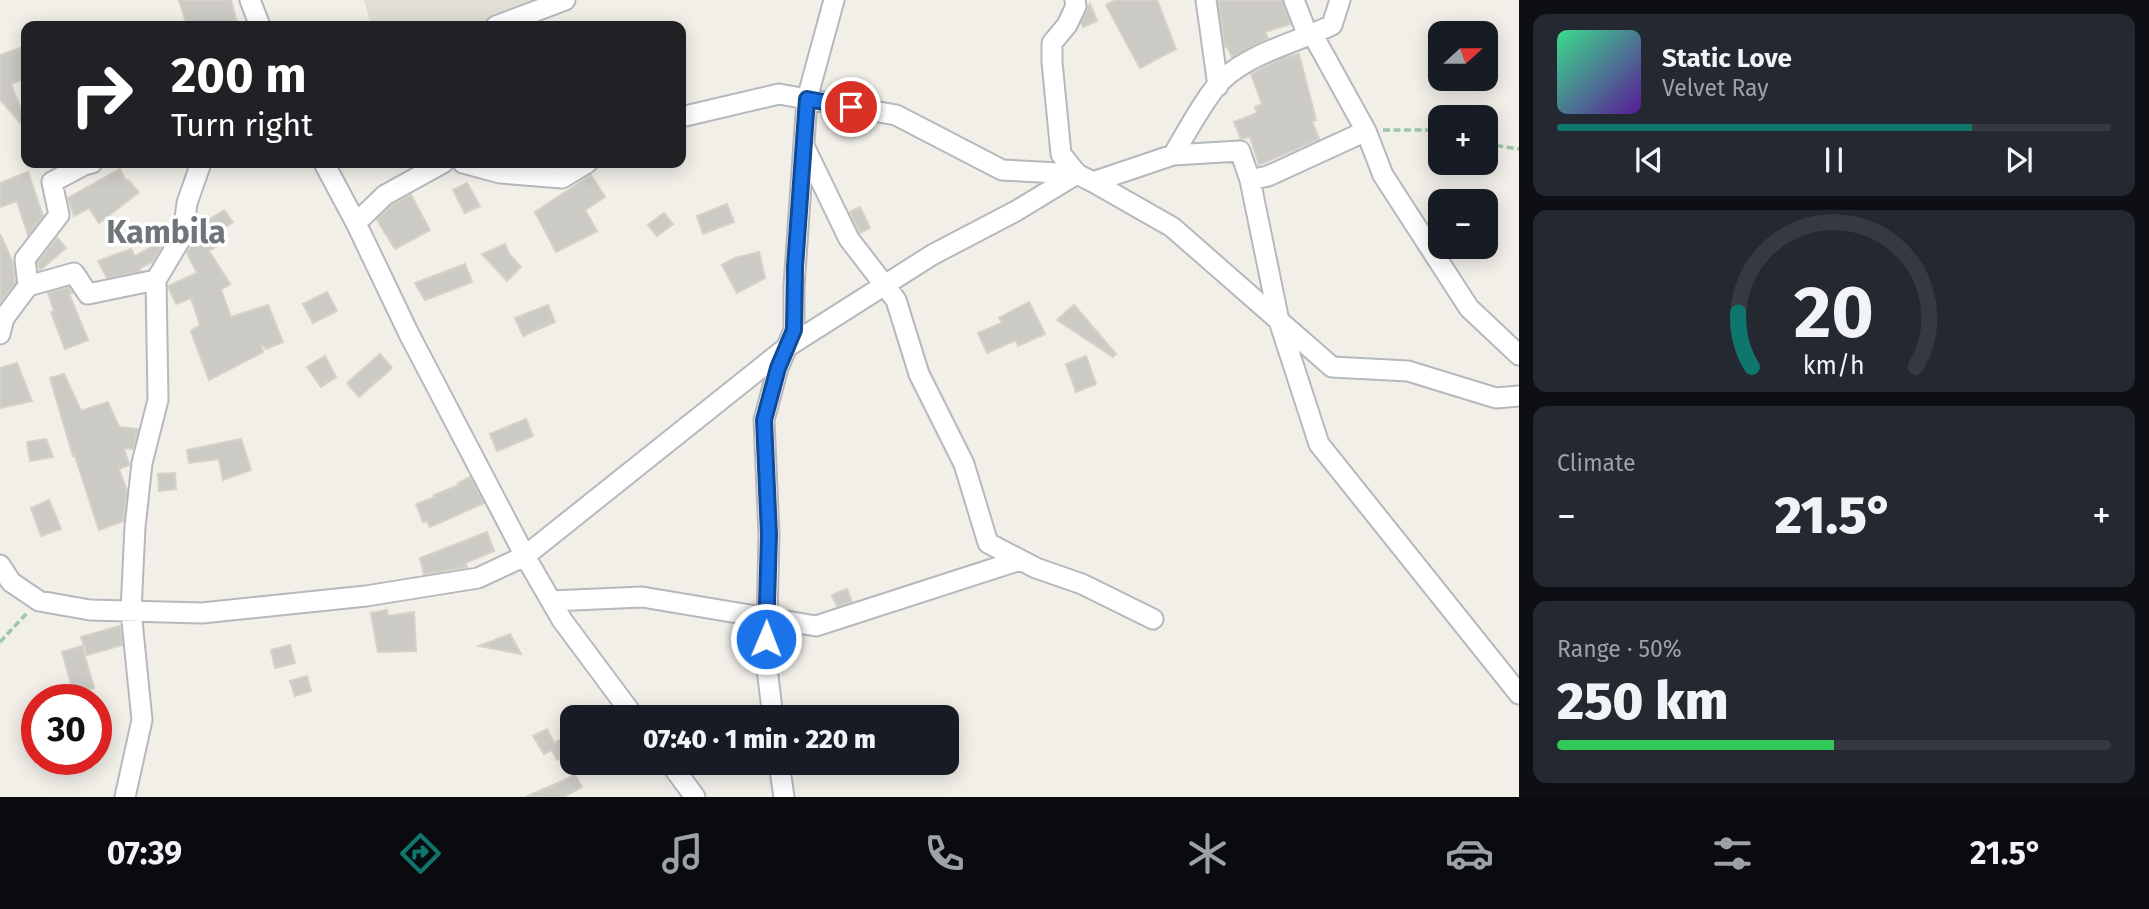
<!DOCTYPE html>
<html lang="en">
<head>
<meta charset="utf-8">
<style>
  :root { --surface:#171b24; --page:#242831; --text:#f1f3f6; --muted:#9ea1a6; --line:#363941; --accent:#0f766e }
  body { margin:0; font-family:"Fira Sans",sans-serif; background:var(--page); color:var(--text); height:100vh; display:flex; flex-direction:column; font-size:26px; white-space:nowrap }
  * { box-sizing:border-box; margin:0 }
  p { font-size:23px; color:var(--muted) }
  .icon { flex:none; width:38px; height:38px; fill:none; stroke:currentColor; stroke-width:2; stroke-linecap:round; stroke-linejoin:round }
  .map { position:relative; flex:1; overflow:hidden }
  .panel { display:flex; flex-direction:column; gap:14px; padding:14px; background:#0d0f14; width:630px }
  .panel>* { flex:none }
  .hud { position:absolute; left:21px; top:21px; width:665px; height:147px; border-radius:14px; box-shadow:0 4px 18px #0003; background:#202124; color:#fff; overflow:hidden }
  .needle { width:46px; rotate:69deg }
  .fabs { position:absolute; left:1428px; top:21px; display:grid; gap:14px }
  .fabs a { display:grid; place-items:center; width:70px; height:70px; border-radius:14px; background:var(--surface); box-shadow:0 4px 18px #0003; font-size:35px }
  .speed { position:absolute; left:21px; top:684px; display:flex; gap:14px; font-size:35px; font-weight:700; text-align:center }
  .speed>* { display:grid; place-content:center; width:91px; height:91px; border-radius:50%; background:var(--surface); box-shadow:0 4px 18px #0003; line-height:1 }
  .speed .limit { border:10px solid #d22; background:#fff; color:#111 }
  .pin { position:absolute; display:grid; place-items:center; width:60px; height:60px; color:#fff; margin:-30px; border:4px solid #fff; border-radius:50%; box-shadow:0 2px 7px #0007 }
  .me { position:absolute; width:77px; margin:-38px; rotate:1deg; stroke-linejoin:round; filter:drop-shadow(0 0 5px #0008) }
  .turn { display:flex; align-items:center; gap:24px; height:147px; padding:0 35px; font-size:32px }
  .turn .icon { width:91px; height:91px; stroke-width:2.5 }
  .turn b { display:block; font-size:49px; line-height:60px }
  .big { font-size:52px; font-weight:800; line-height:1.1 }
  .panel .card { flex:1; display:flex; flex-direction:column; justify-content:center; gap:10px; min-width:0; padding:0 24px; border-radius:14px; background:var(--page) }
  .panel .dial { align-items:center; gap:0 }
  .dial svg { height:182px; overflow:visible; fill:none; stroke:var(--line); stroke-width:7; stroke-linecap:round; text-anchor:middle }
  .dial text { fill:var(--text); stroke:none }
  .song { display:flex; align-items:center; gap:21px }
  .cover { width:84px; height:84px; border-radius:10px; background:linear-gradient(135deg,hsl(150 70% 55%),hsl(270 70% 35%)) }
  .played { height:7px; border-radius:4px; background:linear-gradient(90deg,var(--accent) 75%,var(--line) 75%) }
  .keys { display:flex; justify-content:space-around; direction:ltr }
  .heat { display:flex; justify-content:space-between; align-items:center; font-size:38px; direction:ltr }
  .charge { height:10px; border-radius:5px; background:linear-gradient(90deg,#34c759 50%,var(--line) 0) }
  .trip { position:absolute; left:560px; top:705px; width:399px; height:70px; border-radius:14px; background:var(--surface); box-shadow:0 4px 18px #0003; font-weight:800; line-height:70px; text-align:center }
  .menu { display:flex; height:112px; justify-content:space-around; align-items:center; background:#090b0e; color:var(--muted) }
  .menu .icon { width:49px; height:49px }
  .menu .selected { color:var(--accent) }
  .menu b { font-size:32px; color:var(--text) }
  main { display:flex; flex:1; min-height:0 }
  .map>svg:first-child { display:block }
  .education { fill:#e1ded6 }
  .building { fill:#cccac5; stroke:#d6d1c6; stroke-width:2 }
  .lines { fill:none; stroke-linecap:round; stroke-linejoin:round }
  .minor-casing { stroke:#b5b8bc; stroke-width:23 }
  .path { stroke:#9cc7a9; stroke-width:3.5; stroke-dasharray:7 3.5; stroke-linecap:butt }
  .minor { stroke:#fff; stroke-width:19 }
  .route-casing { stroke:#114b97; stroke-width:18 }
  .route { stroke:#1a73e8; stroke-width:12 }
  .labels { text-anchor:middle; stroke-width:7; stroke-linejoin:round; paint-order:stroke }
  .district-label { font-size:32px; font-weight:bold; fill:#70757a; stroke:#fff }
</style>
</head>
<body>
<main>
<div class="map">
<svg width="1519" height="797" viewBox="0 0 1519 797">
  <rect width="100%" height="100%" fill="#f1efe8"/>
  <path class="education" d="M364,0h178l1,3 -69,23h-103z"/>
  <path class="building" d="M179,0h52l7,26h-51z
    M1116,0h41l19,49 -36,19 -34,-63z
    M1218,0h64l8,24 -25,8 3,6 -36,19 -5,-11 -2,1z
    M1090,4l7,17 -14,6 -2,-4z
    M26,46v32l-15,6 15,38v7l-26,-29v-45z
    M1299,54l17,66 -4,1 7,18 -60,26 -9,-28 -9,2 -7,-17 23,-9 -2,-6 7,-3 -11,-30 30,-15z
    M120,169l6,12 2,-1 11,12 -40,31 -10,-15 -15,8 -6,-18z
    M28,172l15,44 -15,19 -11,-34 -17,6v-24z
    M591,175l14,22 -20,13 12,21 -41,21 -21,-40z
    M467,183l13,23 -15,7 -12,-23z
    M411,195l19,35 -35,19 -18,-29 15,-15z
    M727,204l7,18 -31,12 -6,-18z
    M860,207l10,21 -10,5 -10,-21z
    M224,210l9,12 -21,15 5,9 -8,5 21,33 -9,6 10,27 37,-12 15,37 -17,7 -4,-5 -1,1 2,7 -54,28 -18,-49 9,-6 -9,-27 -15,6 -8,-18 29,-13 -10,-20 7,-12 2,-13z
    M664,213l9,11 -16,12 -9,-11z
    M0,234l13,29 2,20 -15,20z
    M57,238l9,10 -26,22 -2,-7z
    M167,238l-15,24 -12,6 1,3 -34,7 -9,-17 33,-12 4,7z
    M505,244l4,10 12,13 -14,14 -25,-27z
    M759,252l6,26 -28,15 -15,-28 13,-7z
    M465,264l7,18 -47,18 -10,-17z
    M69,287l3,6 -3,1 19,46 -23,9 -14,-37 3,-1 -6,-18z
    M327,292l10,19 -24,12 -10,-19z
    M1029,302l16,32 -27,12 -2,-6 -29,13 -9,-20 24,-10 -3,-5z
    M548,305l7,17 -32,14 -8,-18z
    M1074,305l42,49 -3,3 -56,-37z
    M380,354l12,14 -33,29 -12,-14z
    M325,356l11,21 -15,10 -14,-20z
    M1086,356l10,28 -20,8 -10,-28z
    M17,363l15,38 -32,7v-40z
    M64,374l17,37 27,-9 11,25 19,2 -5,20 -9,-1 5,17 -10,4 8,22 -4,30 -24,9 -24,-74h-2l-23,-78z
    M526,419l7,17 -36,15 -7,-17z
    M46,439l7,18 -23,4 -3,-19z
    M241,439l10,31 -28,10 -4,-21 -30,4 -2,-13z
    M175,473l1,16 -17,2 -1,-17z
    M470,477l14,26 -54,24 -3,-6 -4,1 -7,-18 19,-7 -1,-2 25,-10 -1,-2z
    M49,500l12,29 -20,7 -10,-28z
    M487,532l7,19 -29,12 2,4 -43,7 -4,-16z
    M847,589l5,13 -15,4 -5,-11z
    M387,610l1,6 26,-4 2,39 -38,1 -7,-39z
    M120,626l2,19 -35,10 -6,-18z
    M510,634l11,20 -42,-8z
    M290,645l5,18 -20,5 -4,-18z
    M82,646l12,42 -20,6 -12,-42z
    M307,676l4,15 -16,5 -5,-15z
    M547,729l7,14 18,-9v19l-15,7 -5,-10 -8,4 -11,-18z
    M575,775l7,12 -19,10h-37z"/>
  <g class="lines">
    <defs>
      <path id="minor" d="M250,0l10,26
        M1075,0l1,6 -9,19 -15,18v19l9,92 16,20 16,8 80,-27 67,-4 10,29 18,-4 98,-45
        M1206,0l12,86
        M1294,0l14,36
        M496,26l69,-26
        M1313,35l53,96 17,44 86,133 50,47
        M804,146l45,93 47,61 23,74 45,90 24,79 48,25 46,16 71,35
        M1173,155c12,-20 35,-63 51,-77 31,-27 72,-35 108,-53l8,-25
        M324,163l32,60 53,111 116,222 37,64 73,98
        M463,163l37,10 62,5 25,-15
        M1250,180l29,141 40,123 200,250
        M1093,182l79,45 160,140 76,4 88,27 23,-2
        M356,223l29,-28 58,-32
        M28,286l46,-13 14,21 68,-14
        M0,334l4,-16 24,-32 -3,-27 34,-44 -7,-33 32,-17 8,-2
        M0,565l11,17 28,19 51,9 112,3 164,-17 112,-18 47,-22 262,-209 145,-92 84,-44 61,-37 -75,-4 -106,-55 -117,-21 -98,23
        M551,601l91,-4 174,29 204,-66
        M773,718l-7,-58 3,-125 -5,-115 14,-52 16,-38v-44l13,-187 27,-99
        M670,763l25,34
        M779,763l5,34
        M125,797l17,-77 -11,-109 4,-84 7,-64 16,-63 -2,-120 27,-45 4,-32 14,-40"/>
    </defs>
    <use href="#minor" class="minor-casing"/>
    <path class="path" d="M1383,130h44l13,3
      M1486,144l33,5
      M0,642l27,-29"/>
    <use href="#minor" class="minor"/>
  </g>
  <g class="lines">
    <defs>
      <path id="route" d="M766,639l3,-104 -5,-115 14,-52 16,-38 1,-63 12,-168 44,8"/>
    </defs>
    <use href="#route" class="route-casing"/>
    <use href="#route" class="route"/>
  </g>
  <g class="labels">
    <g class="district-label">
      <text x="166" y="243">Kambila</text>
    </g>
  </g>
</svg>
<div class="fabs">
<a><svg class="needle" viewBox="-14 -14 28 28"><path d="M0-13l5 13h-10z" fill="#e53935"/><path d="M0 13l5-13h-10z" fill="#9ea1a6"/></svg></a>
<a>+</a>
<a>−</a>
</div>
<div class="speed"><div class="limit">30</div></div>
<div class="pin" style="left:851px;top:107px;background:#d93025"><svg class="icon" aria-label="arrive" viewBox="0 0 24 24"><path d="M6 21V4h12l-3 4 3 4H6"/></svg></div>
<svg class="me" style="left:766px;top:639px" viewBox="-20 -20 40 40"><circle r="17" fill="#1a73e8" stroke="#fff" stroke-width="3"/><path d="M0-11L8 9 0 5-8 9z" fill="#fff"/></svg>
<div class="trip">07:40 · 1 min · 220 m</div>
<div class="hud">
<div class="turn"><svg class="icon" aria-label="right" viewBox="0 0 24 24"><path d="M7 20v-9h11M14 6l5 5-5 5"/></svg><div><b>200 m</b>Turn right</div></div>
</div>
</div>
<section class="panel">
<div class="card">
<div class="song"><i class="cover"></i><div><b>Static Love</b><p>Velvet Ray</p></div></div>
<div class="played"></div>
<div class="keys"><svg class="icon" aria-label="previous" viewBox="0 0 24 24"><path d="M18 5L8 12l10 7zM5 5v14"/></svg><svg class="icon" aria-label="pause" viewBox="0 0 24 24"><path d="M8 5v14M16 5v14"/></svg><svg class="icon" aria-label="next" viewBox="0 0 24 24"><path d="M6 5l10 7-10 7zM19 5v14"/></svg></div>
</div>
<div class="card dial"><svg viewBox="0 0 100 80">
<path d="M14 69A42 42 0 1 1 86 69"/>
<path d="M14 69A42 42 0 0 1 8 45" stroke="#0f766e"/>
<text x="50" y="56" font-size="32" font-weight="700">20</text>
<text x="50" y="72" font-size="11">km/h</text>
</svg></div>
<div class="card"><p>Climate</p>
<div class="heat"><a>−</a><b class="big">21.5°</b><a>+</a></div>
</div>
<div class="card"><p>Range · 50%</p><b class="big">250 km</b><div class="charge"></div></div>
</section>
</main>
<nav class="menu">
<b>07:39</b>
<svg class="icon selected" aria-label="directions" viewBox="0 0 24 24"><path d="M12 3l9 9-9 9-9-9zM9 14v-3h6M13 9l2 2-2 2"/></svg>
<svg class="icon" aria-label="music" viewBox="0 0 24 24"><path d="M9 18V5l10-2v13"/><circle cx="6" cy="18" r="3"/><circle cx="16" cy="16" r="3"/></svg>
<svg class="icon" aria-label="phone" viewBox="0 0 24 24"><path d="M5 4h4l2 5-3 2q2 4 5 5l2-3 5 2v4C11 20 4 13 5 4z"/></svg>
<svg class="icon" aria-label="climate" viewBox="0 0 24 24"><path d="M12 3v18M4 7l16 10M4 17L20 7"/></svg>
<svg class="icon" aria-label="car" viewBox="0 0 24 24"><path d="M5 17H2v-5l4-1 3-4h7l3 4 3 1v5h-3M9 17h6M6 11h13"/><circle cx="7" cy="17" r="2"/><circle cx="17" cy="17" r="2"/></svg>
<svg class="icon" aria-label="filters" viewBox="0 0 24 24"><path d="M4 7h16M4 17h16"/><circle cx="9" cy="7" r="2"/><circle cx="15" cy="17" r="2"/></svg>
<b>21.5°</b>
</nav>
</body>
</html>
